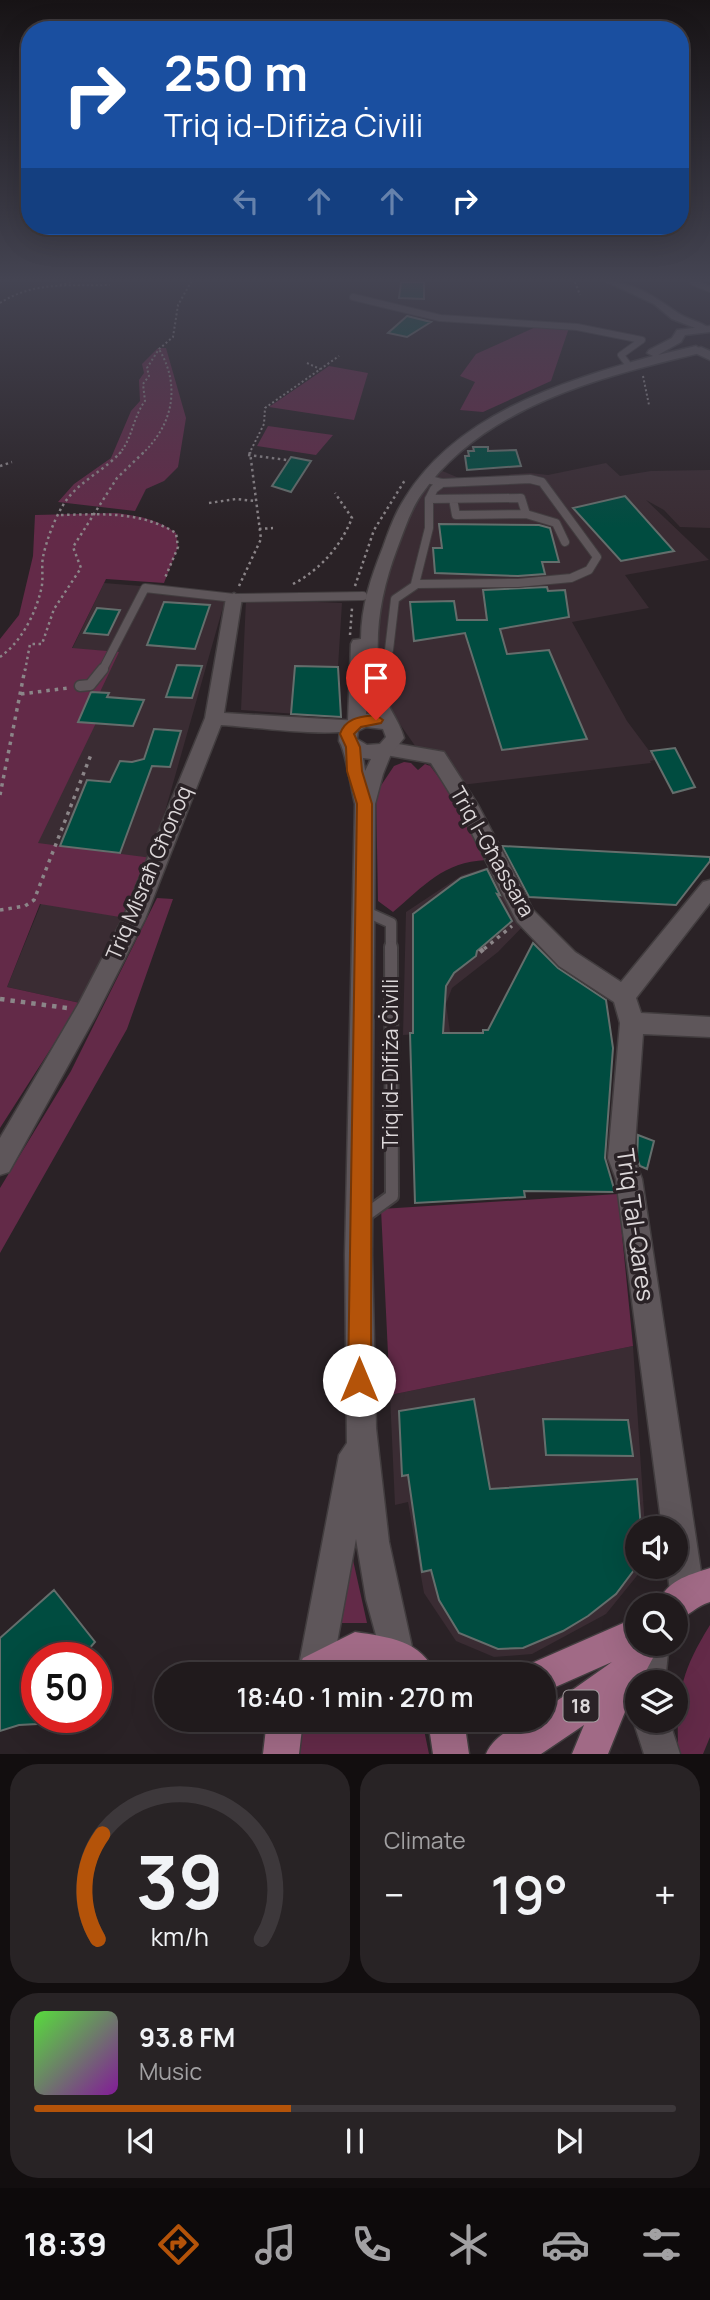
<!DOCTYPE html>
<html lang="en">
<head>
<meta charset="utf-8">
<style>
  :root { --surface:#201a1c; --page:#282325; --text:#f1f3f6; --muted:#a2a1a3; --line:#3d383b; --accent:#b45309 }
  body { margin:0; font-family:Manrope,sans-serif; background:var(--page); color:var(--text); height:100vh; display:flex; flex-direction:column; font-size:26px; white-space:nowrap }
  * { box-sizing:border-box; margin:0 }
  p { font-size:23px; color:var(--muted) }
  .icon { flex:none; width:38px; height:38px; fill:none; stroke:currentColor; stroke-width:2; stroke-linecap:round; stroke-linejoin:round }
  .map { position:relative; height:1754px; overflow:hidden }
  .side { display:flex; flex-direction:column; gap:10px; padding:10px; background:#120e0f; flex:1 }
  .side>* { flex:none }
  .guide { position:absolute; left:21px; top:21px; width:668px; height:214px; border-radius:28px; box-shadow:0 7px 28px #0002,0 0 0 2px var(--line); background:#1a4fa0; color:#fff; overflow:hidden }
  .tools { position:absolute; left:625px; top:1516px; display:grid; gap:14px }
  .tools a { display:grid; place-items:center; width:63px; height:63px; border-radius:50%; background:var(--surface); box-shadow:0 7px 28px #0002,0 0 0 2px var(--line); font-size:35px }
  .speed { position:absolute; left:21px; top:1642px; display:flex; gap:14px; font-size:35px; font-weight:700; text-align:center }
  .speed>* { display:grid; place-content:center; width:91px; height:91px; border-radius:50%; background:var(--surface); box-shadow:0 7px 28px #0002,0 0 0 2px var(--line); line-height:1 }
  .speed .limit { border:10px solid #d22; background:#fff; color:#111 }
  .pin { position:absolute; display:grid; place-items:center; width:60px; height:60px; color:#fff; margin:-72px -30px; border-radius:50% 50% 50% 0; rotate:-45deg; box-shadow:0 0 7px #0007 }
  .pin .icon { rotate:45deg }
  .me { position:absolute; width:77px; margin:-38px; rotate:0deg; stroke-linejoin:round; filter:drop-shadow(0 0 5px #0008) }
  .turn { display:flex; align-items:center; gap:24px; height:147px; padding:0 28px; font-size:32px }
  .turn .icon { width:91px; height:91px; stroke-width:2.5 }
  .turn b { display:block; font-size:49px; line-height:60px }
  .lanes { display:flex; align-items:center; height:66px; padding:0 28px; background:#0003; justify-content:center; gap:35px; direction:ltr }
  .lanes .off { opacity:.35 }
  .big { font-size:52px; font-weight:600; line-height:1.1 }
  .side .widget { flex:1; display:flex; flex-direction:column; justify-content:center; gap:10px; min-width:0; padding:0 24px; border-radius:28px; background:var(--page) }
  .side .dial { align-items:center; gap:0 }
  .dial svg { height:182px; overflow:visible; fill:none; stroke:var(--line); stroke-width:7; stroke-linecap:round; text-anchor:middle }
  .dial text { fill:var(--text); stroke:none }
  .song { display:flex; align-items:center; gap:21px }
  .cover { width:84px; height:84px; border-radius:10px; background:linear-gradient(135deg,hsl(110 70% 55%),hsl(290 70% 35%)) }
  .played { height:7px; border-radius:4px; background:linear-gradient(90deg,var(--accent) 40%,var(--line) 40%) }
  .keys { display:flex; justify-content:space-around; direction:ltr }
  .heat { display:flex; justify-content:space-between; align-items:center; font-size:38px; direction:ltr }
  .side .tiles { flex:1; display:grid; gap:10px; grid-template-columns:1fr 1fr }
  .widget:last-child { grid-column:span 2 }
  .trip { position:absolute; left:154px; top:1662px; width:402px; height:70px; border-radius:35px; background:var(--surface); box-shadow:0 7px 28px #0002,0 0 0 2px var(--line); font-weight:600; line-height:70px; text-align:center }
  .dock { display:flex; height:112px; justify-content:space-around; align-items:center; background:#0d0a0b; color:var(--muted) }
  .dock .icon { width:49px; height:49px }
  .dock .selected { color:var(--accent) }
  .dock b { font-size:32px; color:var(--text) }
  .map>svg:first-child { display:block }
  .built { fill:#3a2c33 }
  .green { fill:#632a48 }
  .building { fill:#004c40; stroke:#646e6c; stroke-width:2 }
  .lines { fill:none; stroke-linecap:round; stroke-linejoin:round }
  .service-far3-casing { stroke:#423d3f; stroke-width:8 }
  .service-far2-casing { stroke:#423d3f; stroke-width:10 }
  .service-far1-casing { stroke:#423d3f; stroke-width:13 }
  .service-casing { stroke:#423d3f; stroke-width:16 }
  .minor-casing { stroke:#423d3f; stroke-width:3 }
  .secondary-casing { stroke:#423d3f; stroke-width:3 }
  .primary-casing { stroke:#423d3f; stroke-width:3 }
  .path-far3 { stroke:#8b8588; stroke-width:2; stroke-dasharray:2 2.5; stroke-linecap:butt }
  .path-far2 { stroke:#8b8588; stroke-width:2.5; stroke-dasharray:2.5 3.5; stroke-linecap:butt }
  .path-far1 { stroke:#8b8588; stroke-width:3.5; stroke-dasharray:3.5 5; stroke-linecap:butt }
  .path { stroke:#8b8588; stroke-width:4.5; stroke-dasharray:4.5 6; stroke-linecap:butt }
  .service-far3 { stroke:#5e565a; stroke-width:6 }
  .service-far2 { stroke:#5e565a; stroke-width:8 }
  .service-far1 { stroke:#5e565a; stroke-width:10 }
  .service { stroke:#5e565a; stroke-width:12 }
  .minor { fill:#5e565a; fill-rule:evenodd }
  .secondary { fill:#5e565a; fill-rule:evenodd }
  .primary { fill:#a16a86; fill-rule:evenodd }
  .route { fill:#b45309; stroke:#753606; stroke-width:2 }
  .labels { text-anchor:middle; stroke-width:7; stroke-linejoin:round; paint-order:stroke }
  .shield { fill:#2a2226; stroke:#a7a1a3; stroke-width:2 }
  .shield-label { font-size:19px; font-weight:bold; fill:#dcd7d9 }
  .street-label { font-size:21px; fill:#dcd7d9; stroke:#2a2226 }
  .near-street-label { font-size:24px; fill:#dcd7d9; stroke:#2a2226 }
</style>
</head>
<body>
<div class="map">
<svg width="710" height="1754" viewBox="0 0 710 1754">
  <rect width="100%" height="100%" fill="#2a2226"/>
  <path class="built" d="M606,463l14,13 31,-5 59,-1v58l-30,-1 -16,-17 -18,-10 63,60 -84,15 24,33 -77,14 55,99 29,39 -6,1 1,2 -207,24 -66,-94 1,-106 38,-88 23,-29 19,8 71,-5 18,2z
    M104,583l123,10 -78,275 -69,135 -73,-16 34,-83 -26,-6 63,-176 14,-31 26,-39 -46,-3z
    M246,599l96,4 -4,64 3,50 -100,-7z
    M492,866l35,56 -29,30 -46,36 -6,16 4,28 -47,3 3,-123 56,-37z
    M633,1346l12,182h-8v38h5l-2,6 -34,42 -74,40 -38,3 -38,-16 -32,-48 -16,-91 -13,3 -5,-110z"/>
  <path class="green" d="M538,326l31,2 -18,53 -68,31 -23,-2 15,-28 -15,-6 16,-22z
    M158,348h8l20,70 -8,49 -14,14 -18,8 -11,22 -77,-9 16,-18 37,-26 20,-47 9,-10 -1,-21 5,-7 -2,-9z
    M329,366l39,7 -14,47 -85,-13z
    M268,426l65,9 -17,20 -59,-9z
    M116,513c23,3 41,6 60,20l2,14 -14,36 -58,-4 -34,69 47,4 -19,40 -8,-1 -13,30 17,2 -58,120 114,15 -26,60 -86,-14 -33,83 73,16 -80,125v-489l19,-24 14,-59 2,-41z
    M404,762l7,1 7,7 7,-6 5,2 33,43 23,51c-43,2 -62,26 -93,52l-15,-11 -2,-108 18,-27z
    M157,898l16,1 -46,130 -127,224v-65l71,-117z
    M618,1194l15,152 -243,49 -9,-186z
    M353,1560l14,63h-30z
    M710,1625v112l-7,17h-25c-1,-58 1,-79 32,-129z
    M301,1720h121l7,34h-135z"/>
  <path class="building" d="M401,282h23v17l-25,-1z
    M407,316l24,6 -24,15 -19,-4z
    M473,447h15v4l28,-1 5,16 -54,4 -2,-14h4l-1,-5h6z
    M291,457l20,4 -20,31 -19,-6z
    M625,496l49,55 -53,10 -48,-53z
    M439,524l100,1 11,3 9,34h-17l3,12 -27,2 -83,-3 -2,-25h9z
    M547,587l1,4 17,-1 4,27 -69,12 7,25 42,-4 38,89 -85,11 -37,-117 -51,8 -4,-39 44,-1 3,19h30l-4,-30z
    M164,602l46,3 -15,44 -48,-4z
    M97,608l23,2 -12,25 -24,-2z
    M177,665l25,1 -10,32 -26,-1z
    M295,666l43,1 3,50 -50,-3z
    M91,692l18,1 -2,4 37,3 -11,26 -55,-4z
    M154,729l27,2 -11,36 -18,-1 -32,87 -60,-7 27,-66 23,2 10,-21 12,1 12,-3z
    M675,748l20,39 -22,6 -22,-42z
    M502,846l208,11v4l-34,44 -147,-8z
    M487,869l13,26 -3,-1 15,27 -35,30 -1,5 -22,17 -8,13 -3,47h40v-3h5l45,-87 25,25 48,32 7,48 -8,110 10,34 -91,-1 1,6 -110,6 -5,-170h3v-119l48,-36z
    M638,1135l16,6 -7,28 -7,-3 -3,-8z
    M474,1399l16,90 147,-10 4,49h-4v38l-21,28 -28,22 -25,15 -40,17 -25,1 -39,-16 -20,-33 -8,-30 -9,2 -14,-97 -6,1 -3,-65z
    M543,1419l85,1 5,36 -87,-1z
    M54,1590l41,52 -13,15h-45v67l-18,1 -19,6v-93z"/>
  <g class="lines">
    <defs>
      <path id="service-far3" d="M693,282l17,7
        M353,297l87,21 137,9 65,13 -21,15 6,8"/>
      <path id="service-far2" d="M429,499l92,-1 5,16 -70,1 -3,-16
        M526,514l30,9 9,19
        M415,584l14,-56v-29l5,-10 8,-6
        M389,650l6,-51 22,-15 101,-1 53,-5 18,-8 8,-13 -55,-75 -12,-3 -88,4 -15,-4
        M102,671l43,-83 89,10 129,-2"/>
      <path id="service-far1" d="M80,686l10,-1 13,-16
        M362,910l29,13v26"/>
      <path id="service" d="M363,1217l29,-21 -1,-249"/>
      <path id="minor" d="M607,282c28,0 49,16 71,31 10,7 22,8 31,15l-6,3 -31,-12 -18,-15z
        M701,347l9,4v9l-13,-6v-6z
        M234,593l8,5 -18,115 135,8 3,4 -3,4c-31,9 -103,-2 -138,-4l-76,194 -50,98 -86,155 -9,3v-37l79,-135 44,-85 82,-200 21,-120z
        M387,742l57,10 34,53 55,105 42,42 46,30 82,-100 7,-2v23l-74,95 5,15 69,4v20l-67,-3 -9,124 8,21 62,413 -5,12 -12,5 -12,-5 -5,-12 -3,-26h9v-38h-14l-46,-349 -8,-21 12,-135 -6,-21 -55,-36 -42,-44 -58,-114 -28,-45 -51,-9 -2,-5 2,-5z
        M637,1638v5h32l-4,39h-28v13l-7,-13z
        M637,1711v9h32l11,34h-36l-11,-34z"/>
      <path id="secondary" d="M710,326v6l-25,3 -4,7 -23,13 38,-9 6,4 -2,3c-99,24 -217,53 -279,142 -11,16 -17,36 -24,54 -17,45 -24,88 -16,136 4,20 18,34 23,53l-13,16 -8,20 -8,30 -3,451 4,173 13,114 25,114 -5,12 -12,5 -12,-5 -19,-69 -10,-60 -24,131 -2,5h-30l-2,-5 41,-215 8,-12 -2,-188 10,-451c-4,-16 -9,-52 -16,-63l1,-12 8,-9 3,-76 2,-4 8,-1c0,-33 10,-62 22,-92 6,-17 12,-34 22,-49 52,-84 158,-117 248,-142l-6,-3 2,-3 23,-12 5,-8zM367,699l7,15h-8zM366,727l17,2 3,8 -6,7 -13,1 -10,-6 1,-8zM363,758l8,1 -6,12v-1z"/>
      <path id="primary" d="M710,1568v34c-14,4 -21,14 -34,19v-16h-19c10,-25 29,-29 53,-37z
        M637,1617v26h24l-21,39h-3l-29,72h-36l12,-29 -43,29h-55c8,-20 37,-34 58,-34v-10l68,-48 -68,30v-17h-17l5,-12z
        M355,1632c33,5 67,8 81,43h-44l-35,-8 -16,8h-46l8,-17z
        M267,1720h36l-4,34h-36z
        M428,1720h36l5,34h-36z"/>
    </defs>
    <use href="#service-far3" class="service-far3-casing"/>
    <use href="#service-far2" class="service-far2-casing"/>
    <use href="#service-far1" class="service-far1-casing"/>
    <use href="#service" class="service-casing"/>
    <use href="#minor" class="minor-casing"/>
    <use href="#secondary" class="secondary-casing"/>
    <use href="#primary" class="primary-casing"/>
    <path class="path-far3" d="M575,282l5,13
      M60,285l12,-3
      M0,303c34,-22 71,-17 110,-18
      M307,363l13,6
      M643,376l6,29
      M119,454c14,-16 13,-35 26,-53l-2,-17 6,-8 -2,-8 12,-19 14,-12 5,-32 13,-23
      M142,454c31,-29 39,-68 17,-105
      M249,454l15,-30 1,-16 74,-52"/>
    <path class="path-far2" d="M248,455l39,5
      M0,466l12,-4
      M209,503l27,-4 19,2
      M61,515c41,-1 79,-4 115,18l2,14 -13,31
      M259,529l14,-1
      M293,584c27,-14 48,-38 59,-66l-17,-25
      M239,586l22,-47 -11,-87
      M355,586l19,-56 31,-50
      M350,635l2,-27
      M0,657c21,-15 35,-42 41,-67 3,-11 0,-22 2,-33 3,-15 11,-37 19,-50 13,-24 41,-35 59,-55
      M25,671l5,-27h12l12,-35 27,-41 -8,-21 44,-69 27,-26"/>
    <path class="path-far1" d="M21,694l47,-6
      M0,795l25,-126
      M0,910l25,-4 9,-6 58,-148
      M484,949l28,-23"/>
    <path class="path" d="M480,952l6,-5
      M0,999l67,9"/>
    <use href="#service-far3" class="service-far3"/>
    <use href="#service-far2" class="service-far2"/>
    <use href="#service-far1" class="service-far1"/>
    <use href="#service" class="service"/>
    <use href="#minor" class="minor"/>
    <use href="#secondary" class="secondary"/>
    <use href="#primary" class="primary"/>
  </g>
  <linearGradient id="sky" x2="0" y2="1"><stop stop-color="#171315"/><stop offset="0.53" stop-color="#444452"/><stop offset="1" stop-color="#444452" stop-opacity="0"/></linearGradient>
  <rect width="710" height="528" fill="url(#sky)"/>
  <path class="route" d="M376,715l7,5 -2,3 -20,4 -7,7 6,13 2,24 10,33 -1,576 -4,8 -8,3 -8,-3 -3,-8 9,-576 -10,-33 -1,-24 -6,-13c6,-17 21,-17 36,-19z"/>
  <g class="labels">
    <rect class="shield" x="563.5" y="1690.5" width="35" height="31" rx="5"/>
    <g class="shield-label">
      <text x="581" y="1713">18</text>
    </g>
    <g class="street-label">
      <text transform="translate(492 852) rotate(60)" y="7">Triq l-Għassara</text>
      <text transform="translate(149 873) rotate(-67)" y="7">Triq Misraħ Għonoq</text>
      <text transform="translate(391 1064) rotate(-90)" y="7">Triq id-Difiża Ċivili</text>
    </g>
    <g class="near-street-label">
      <text transform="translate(635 1225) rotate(82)" y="8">Triq Tal-Qares</text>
    </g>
  </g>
</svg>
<div class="tools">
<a><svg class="icon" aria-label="sound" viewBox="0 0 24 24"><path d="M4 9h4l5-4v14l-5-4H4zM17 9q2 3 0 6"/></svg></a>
<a><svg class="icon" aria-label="search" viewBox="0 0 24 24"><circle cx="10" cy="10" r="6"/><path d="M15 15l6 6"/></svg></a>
<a><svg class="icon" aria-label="layers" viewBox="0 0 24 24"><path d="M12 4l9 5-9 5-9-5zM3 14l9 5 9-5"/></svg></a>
</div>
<div class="speed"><div class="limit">50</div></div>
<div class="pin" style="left:376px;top:720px;background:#d93025"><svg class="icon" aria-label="arrive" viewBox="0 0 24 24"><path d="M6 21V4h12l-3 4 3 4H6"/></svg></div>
<svg class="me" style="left:359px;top:1380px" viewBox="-20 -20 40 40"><circle r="19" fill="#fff"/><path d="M0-13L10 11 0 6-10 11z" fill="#b45309"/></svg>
<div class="trip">18:40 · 1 min · 270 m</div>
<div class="guide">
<div class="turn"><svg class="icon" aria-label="right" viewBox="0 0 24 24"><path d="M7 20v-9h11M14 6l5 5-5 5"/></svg><div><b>250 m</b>Triq id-Difiża Ċivili</div></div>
<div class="lanes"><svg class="icon off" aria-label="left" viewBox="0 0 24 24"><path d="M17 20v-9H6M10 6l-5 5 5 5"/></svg><svg class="icon off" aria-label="ahead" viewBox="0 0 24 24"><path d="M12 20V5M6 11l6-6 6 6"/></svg><svg class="icon off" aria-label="ahead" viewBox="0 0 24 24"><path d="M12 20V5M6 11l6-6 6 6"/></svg><svg class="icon" aria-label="right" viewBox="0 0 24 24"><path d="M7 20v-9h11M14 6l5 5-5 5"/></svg></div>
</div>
</div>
<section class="side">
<div class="tiles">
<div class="widget dial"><svg viewBox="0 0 100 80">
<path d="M14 69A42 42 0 1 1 86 69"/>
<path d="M14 69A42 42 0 0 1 16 23" stroke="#b45309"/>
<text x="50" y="56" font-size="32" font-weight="700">39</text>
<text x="50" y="72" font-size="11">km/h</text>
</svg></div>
<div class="widget"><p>Climate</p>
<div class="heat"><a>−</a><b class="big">19°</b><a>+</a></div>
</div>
<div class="widget">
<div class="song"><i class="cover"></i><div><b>93.8 FM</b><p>Music</p></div></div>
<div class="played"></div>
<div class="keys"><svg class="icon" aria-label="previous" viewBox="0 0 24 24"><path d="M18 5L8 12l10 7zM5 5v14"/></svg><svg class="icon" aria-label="pause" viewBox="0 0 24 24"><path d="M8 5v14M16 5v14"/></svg><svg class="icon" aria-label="next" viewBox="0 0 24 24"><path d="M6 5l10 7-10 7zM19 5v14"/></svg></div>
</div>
</div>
</section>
<nav class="dock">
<b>18:39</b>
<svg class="icon selected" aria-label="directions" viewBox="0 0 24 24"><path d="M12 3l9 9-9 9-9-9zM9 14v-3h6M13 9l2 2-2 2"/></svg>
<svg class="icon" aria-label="music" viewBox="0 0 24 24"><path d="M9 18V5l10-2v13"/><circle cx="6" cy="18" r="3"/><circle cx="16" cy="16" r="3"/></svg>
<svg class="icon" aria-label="phone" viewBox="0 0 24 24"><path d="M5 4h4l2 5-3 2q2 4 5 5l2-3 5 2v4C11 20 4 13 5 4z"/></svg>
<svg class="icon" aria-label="climate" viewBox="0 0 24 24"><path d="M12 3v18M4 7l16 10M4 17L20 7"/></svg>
<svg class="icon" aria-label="car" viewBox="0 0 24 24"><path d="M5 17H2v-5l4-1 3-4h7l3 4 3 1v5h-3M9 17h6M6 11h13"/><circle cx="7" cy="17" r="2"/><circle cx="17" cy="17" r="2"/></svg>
<svg class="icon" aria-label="filters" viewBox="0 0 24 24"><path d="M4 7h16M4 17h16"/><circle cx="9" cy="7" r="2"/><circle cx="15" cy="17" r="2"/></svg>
</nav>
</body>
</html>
